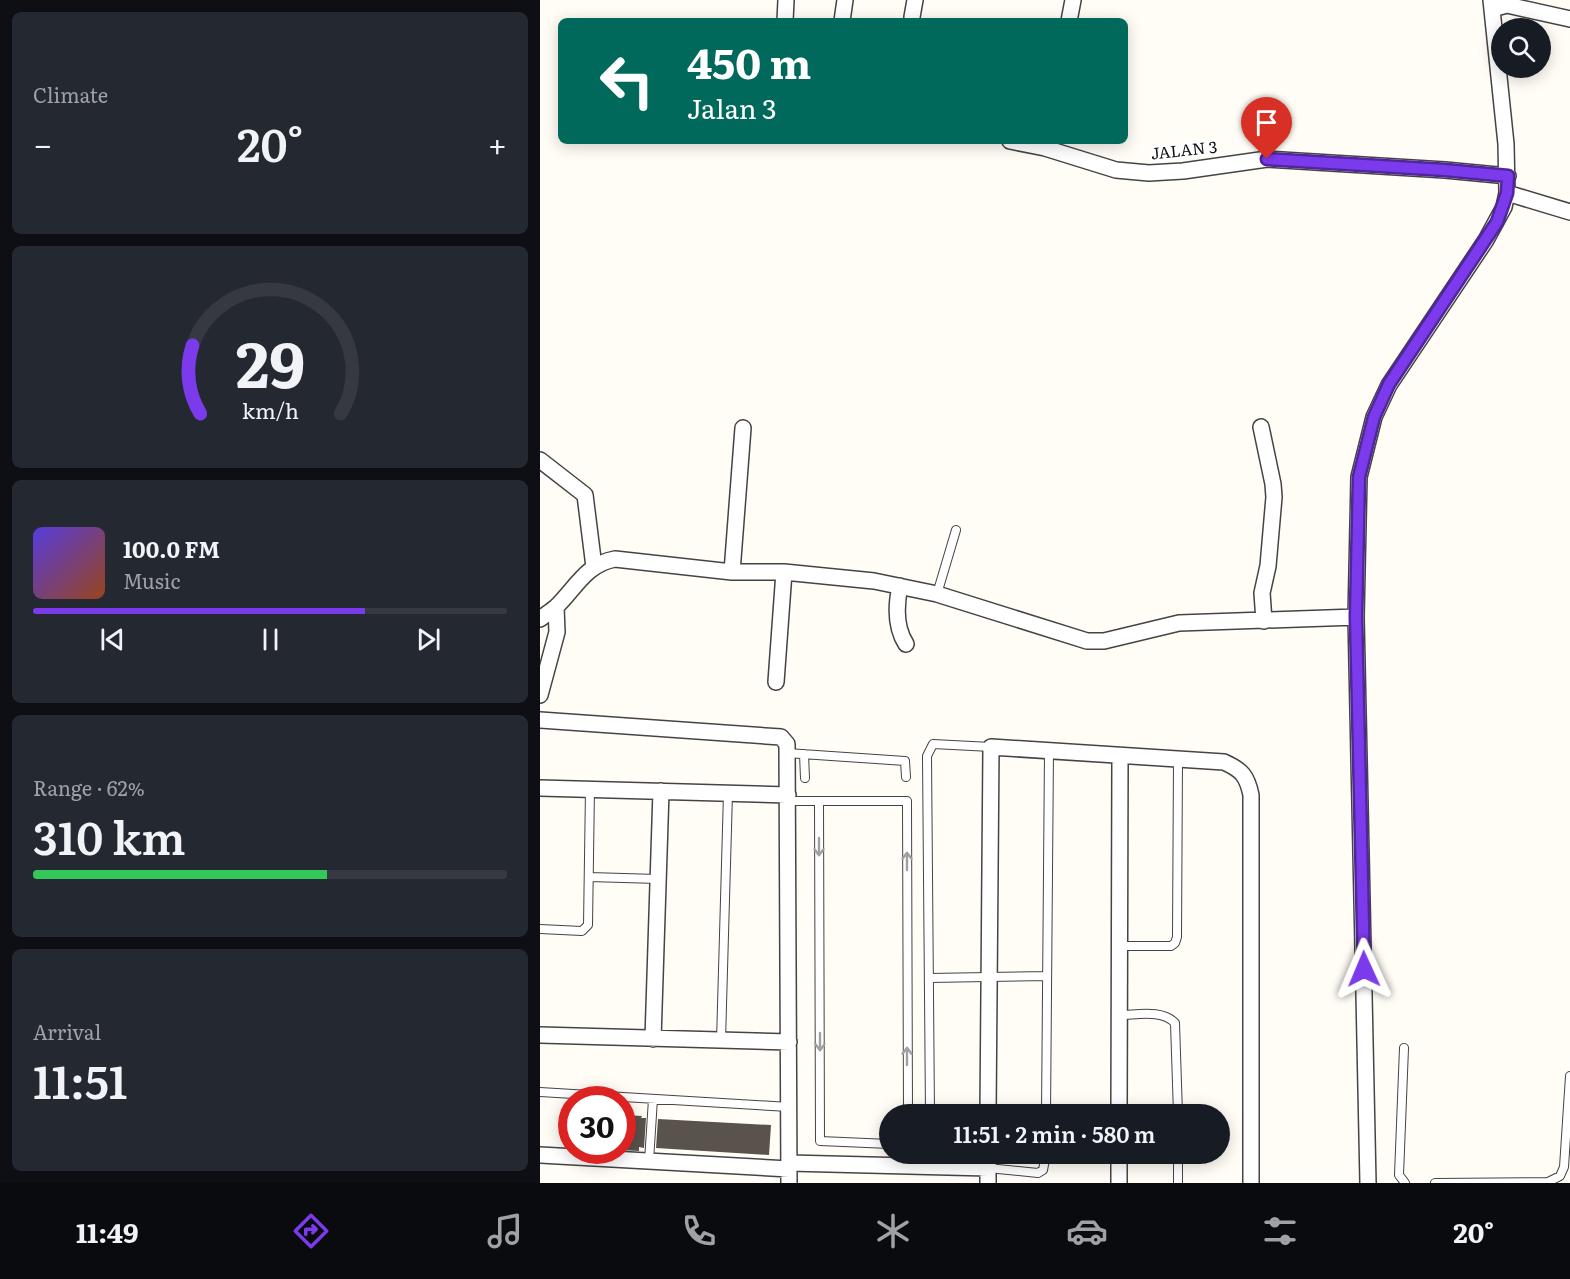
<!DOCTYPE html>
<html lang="en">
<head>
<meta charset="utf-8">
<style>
  :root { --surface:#171b24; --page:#242831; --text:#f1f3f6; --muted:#9ea1a6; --line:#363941; --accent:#7c3aed }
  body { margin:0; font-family:Literata,serif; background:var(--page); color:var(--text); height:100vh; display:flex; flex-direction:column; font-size:22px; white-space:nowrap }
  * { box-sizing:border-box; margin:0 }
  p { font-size:20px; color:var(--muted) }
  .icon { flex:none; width:33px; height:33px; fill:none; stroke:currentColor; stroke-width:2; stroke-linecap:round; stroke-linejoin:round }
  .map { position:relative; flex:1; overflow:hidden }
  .sheet { display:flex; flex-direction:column; gap:12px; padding:12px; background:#0d0f14; width:540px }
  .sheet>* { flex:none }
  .guide { position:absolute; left:18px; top:18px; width:570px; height:126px; border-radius:9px; box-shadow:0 3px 15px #0003; background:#00695c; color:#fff; overflow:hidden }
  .fabs { position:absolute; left:951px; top:18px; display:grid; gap:12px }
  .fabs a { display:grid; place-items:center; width:60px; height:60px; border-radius:50%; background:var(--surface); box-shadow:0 3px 15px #0003; font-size:30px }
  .speed { position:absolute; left:18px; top:1086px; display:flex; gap:12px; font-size:30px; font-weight:700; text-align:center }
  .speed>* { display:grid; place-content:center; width:78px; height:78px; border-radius:50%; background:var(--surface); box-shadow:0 3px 15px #0003; line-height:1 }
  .speed .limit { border:9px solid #d22; background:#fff; color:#111 }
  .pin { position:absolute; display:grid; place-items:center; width:51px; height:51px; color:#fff; margin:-62px -26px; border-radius:50% 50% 50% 0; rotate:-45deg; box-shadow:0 0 6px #0007 }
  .pin .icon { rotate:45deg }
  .me { position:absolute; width:66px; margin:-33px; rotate:359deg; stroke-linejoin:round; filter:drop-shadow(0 0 4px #0008) }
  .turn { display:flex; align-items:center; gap:21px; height:126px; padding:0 30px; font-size:27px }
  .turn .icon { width:78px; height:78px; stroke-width:2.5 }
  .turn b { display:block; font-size:42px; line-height:51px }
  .big { font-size:45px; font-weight:600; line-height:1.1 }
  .sheet .tile { flex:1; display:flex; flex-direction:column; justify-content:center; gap:9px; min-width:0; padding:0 21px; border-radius:9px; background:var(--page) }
  .sheet .dial { align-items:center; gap:0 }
  .dial svg { height:156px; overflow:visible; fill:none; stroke:var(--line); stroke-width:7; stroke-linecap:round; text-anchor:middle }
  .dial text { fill:var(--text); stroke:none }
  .song { display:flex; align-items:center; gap:18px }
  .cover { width:72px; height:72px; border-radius:9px; background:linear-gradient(135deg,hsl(250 70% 55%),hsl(20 70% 35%)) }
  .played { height:6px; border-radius:3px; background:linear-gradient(90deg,var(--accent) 70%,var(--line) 70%) }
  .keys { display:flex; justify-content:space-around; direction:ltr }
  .heat { display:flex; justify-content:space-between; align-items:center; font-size:33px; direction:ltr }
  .charge { height:9px; border-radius:4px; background:linear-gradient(90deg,#34c759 62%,var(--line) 0) }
  .trip { position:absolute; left:339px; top:1104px; width:351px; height:60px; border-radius:30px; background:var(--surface); box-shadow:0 3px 15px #0003; font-weight:600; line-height:60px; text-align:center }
  .dock { display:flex; height:96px; justify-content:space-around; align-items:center; background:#090b0e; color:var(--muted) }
  .dock .icon { width:42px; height:42px }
  .dock .on { color:var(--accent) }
  .dock b { font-size:27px; color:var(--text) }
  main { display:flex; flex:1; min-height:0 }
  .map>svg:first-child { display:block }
  .building { fill:#5a524d }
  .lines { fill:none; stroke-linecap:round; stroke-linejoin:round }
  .lane-casing { stroke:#444; stroke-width:10 }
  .street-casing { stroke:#444; stroke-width:18 }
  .lane { stroke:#fff; stroke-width:8 }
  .street { stroke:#fff; stroke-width:15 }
  .oneway { stroke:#a0a0a0 }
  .route-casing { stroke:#51269a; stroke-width:15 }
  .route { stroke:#7c3aed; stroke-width:10 }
  .labels { text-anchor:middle; stroke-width:6; stroke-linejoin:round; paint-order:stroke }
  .street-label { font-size:16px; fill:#111; stroke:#fff }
</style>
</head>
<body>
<main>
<section class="sheet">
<div class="tile"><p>Climate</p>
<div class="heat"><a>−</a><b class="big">20°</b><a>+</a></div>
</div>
<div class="tile dial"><svg viewBox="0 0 100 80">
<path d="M14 69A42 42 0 1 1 86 69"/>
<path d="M14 69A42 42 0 0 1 10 34" stroke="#7c3aed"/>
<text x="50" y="56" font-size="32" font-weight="700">29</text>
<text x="50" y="72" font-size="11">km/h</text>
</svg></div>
<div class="tile">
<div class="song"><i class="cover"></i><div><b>100.0 FM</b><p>Music</p></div></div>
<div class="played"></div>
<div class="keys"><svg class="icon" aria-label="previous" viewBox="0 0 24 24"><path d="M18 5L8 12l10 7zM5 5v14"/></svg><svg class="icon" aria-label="pause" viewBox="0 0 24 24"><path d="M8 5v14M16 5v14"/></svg><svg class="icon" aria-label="next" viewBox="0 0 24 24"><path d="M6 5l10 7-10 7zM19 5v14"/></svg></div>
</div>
<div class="tile"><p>Range · 62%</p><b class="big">310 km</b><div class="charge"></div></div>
<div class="tile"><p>Arrival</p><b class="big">11:51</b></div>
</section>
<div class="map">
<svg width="1030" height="1183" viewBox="0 0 1030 1183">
  <rect width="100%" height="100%" fill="#fffdf5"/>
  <path class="building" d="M82,1115l20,1 -1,2h5l-2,30 -5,-1v4l-17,-1z
    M118,1119l113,6 -2,30 -113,-7z"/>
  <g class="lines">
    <defs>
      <path id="lane" d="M397,594l19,-64
        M247,753l118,8 1,16
        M264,754l1,24
        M248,801h31
        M49,877l69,2
        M0,929l42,2 6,-6 2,-136
        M579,946h52l4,-3 2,-6 1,-177
        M389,978l118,-2
        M579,1015c18,0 43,-6 56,8l3,91
        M181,1041l7,-248
        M864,1048l-5,127 6,8
        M0,1092l249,15
        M390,1114l-3,-358 6,-12 58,3
        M506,1114l3,-363
        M350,1144l-70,-3 -1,-340h88l1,313
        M368,1154v12
        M391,1154v14
        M638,1154v29
        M109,1161l4,-62
        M448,1168l50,5 5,-3 3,-16
        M895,1183l113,-1 12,-6 4,-9 6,-91"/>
      <path id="street" d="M952,9l15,-4 63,14
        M372,17l3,-17
        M245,21l1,-21
        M302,21l3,-21
        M529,21l4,-21
        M470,141l35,7 71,22 33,3 34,-2 84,-12 178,11 63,6
        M967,193l63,19
        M721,427l12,57 1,13 -6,69 -6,27 2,28
        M0,460l45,35 9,72
        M192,572l11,-144
        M360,586c-4,19 -5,41 6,58
        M0,619c5,-4 11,-8 16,-12 19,-18 30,-43 59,-48l117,13h52l90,9 63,13 150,47h17l75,-18 177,-6
        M236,682l8,-110
        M0,695l17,-63 -1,-25
        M0,720l241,17 6,7 2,439
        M0,788l248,7
        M0,1035l249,7
        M113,1039l8,-248
        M448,1114l3,-367 233,15c18,8 23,14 27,33v388
        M579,1114l1,-358
        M0,1155l249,14
        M249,1163l199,5
        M448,1183v-29
        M579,1183v-29
        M828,1183l-12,-566 3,-140 15,-60 15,-32 97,-145 18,-33 3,-14 -1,-49 -15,-144"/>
    </defs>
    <use href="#lane" class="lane-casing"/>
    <use href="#street" class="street-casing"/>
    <use href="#lane" class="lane"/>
    <use href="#street" class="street"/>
  </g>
  <defs><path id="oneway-shaft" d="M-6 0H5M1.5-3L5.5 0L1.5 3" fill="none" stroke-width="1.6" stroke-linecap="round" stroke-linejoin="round" transform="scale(1.5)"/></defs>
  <g class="oneway">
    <use href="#oneway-shaft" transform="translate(279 847) rotate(90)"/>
    <use href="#oneway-shaft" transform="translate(367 861) rotate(-90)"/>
    <use href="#oneway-shaft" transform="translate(280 1042) rotate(90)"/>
    <use href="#oneway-shaft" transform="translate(367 1056) rotate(-90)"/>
  </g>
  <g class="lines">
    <defs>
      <path id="route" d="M727,159l178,11 63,6 -1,17 -10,29 -108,162 -15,33 -15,60 -3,140 8,352"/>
    </defs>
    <use href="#route" class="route-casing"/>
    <use href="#route" class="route"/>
  </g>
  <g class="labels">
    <g class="street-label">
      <text transform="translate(644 150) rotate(-6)" y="6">JALAN 3</text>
    </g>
  </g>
</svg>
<div class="fabs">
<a><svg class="icon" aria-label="search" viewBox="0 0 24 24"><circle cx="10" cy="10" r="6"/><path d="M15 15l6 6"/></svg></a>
</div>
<div class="speed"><div class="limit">30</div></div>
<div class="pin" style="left:727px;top:159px;background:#d93025"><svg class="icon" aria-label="arrive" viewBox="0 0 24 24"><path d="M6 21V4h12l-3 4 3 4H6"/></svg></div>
<svg class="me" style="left:824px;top:969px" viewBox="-20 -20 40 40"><path d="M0-17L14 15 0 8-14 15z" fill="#7c3aed" stroke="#fff" stroke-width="4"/></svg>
<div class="trip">11:51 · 2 min · 580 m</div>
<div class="guide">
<div class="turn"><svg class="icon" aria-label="left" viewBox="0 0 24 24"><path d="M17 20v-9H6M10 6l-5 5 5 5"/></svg><div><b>450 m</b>Jalan 3</div></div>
</div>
</div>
</main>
<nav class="dock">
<b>11:49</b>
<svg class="icon on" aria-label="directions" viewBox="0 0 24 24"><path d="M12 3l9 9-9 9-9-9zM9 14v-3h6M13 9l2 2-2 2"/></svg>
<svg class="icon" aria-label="music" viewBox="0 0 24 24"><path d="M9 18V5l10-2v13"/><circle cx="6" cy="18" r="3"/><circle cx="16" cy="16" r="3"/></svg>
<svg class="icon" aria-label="phone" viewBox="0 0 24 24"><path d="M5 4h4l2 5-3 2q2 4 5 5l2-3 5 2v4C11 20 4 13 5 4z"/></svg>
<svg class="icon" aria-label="climate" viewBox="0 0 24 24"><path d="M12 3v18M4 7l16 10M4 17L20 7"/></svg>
<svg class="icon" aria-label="car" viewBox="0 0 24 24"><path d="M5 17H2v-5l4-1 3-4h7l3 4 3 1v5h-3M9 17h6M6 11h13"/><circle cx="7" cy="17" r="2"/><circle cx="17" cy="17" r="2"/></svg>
<svg class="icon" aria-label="filters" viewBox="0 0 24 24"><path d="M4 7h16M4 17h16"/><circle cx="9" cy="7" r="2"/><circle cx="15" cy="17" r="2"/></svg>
<b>20°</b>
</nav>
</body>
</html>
